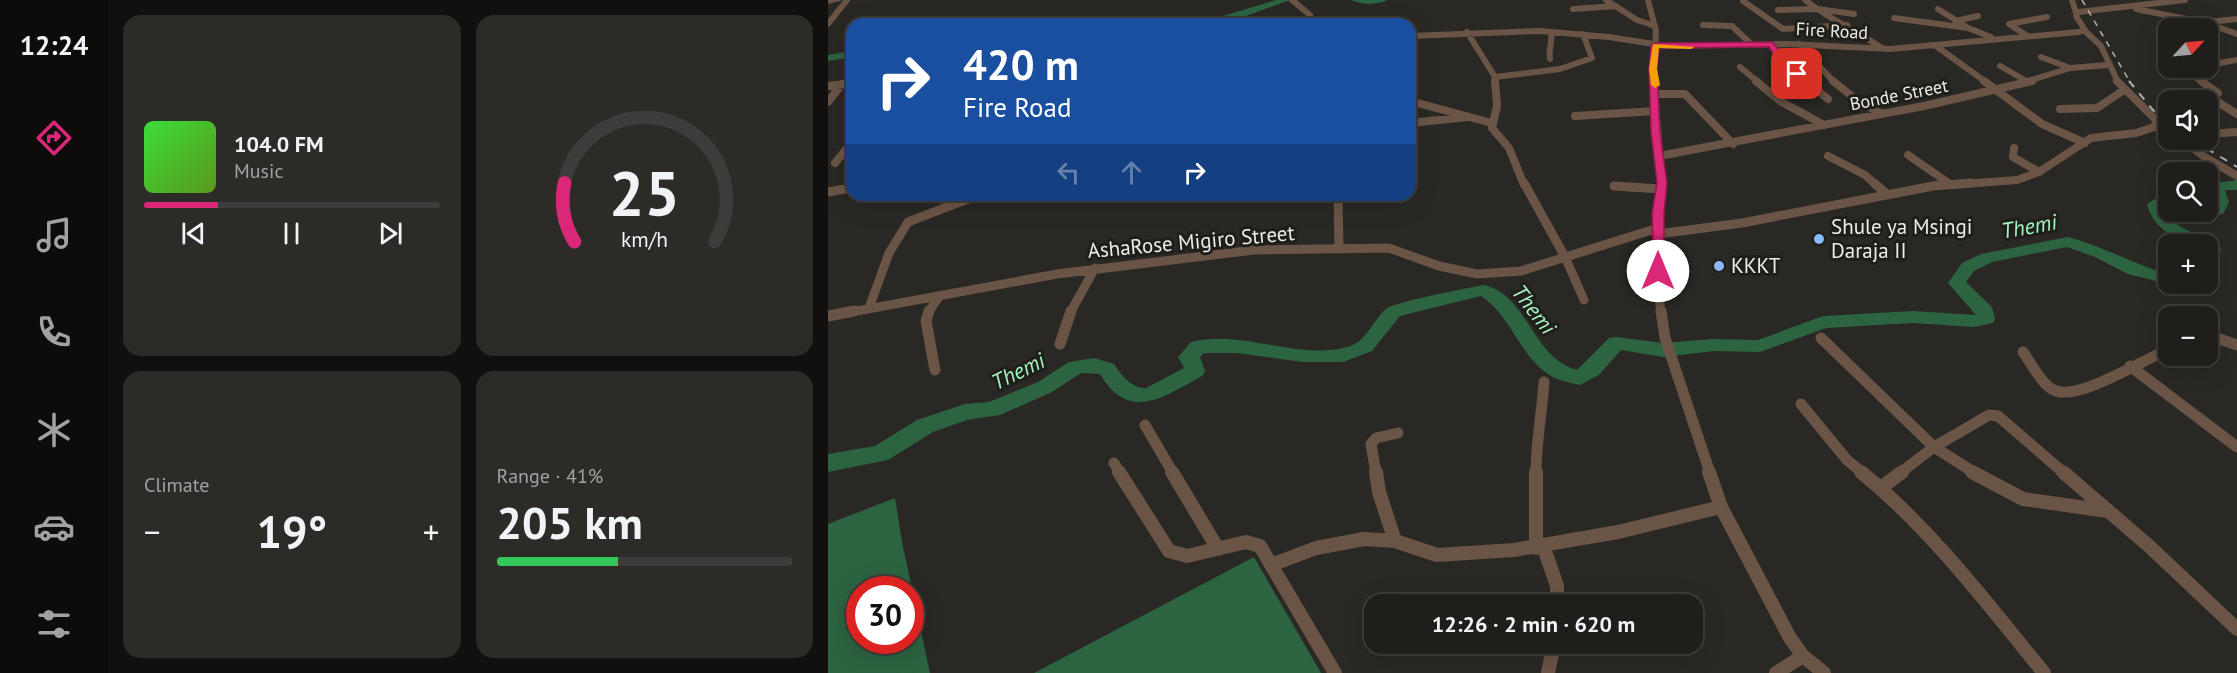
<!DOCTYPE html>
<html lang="en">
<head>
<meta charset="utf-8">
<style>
  :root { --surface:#201e1b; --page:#2d2b28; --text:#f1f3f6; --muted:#a2a2a3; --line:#3d3c3a; --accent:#db2777 }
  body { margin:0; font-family:"PT Sans",sans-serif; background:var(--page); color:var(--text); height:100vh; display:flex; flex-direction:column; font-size:22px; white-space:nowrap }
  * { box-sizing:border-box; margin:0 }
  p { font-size:20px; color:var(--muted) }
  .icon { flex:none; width:33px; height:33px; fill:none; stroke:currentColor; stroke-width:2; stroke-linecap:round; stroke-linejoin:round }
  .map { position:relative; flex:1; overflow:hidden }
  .drawer { display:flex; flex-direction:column; gap:15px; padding:15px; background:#12100f; width:720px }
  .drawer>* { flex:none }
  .hud { position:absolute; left:18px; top:18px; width:570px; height:183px; border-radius:18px; box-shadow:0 6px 24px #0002,0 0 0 2px var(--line); background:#1a4fa0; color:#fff; overflow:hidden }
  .needle { width:39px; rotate:64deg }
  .tools { position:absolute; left:1330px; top:18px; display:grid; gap:12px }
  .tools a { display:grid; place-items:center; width:60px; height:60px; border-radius:12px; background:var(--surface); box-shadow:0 6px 24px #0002,0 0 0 2px var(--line); font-size:30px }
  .speed { position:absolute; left:18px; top:576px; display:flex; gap:12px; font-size:30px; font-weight:700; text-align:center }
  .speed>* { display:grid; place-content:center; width:78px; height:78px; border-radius:50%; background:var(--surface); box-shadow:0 6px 24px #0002,0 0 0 2px var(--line); line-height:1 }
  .speed .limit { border:9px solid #d22; background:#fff; color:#111 }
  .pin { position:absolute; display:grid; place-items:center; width:51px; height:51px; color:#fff; margin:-26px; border-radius:12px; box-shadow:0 3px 9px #0006 }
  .me { position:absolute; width:66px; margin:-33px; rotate:0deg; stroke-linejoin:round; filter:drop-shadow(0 0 4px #0008) }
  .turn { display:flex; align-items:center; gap:21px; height:126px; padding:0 18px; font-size:27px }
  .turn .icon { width:78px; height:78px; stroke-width:2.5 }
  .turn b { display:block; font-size:42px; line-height:51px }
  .lanes { display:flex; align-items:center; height:57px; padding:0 18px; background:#0003; justify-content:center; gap:30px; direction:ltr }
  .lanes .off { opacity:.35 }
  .big { font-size:45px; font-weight:700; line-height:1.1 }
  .drawer .widget { flex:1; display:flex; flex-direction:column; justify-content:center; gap:9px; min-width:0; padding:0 21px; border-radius:18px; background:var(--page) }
  .drawer .dial { align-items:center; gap:0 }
  .dial svg { height:156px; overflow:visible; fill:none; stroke:var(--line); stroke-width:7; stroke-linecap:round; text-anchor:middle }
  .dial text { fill:var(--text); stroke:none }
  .song { display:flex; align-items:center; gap:18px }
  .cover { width:72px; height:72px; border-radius:9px; background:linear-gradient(135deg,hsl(120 70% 55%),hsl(90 70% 35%)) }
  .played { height:6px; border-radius:3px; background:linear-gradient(90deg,var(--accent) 25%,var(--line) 25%) }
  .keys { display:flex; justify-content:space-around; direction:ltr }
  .heat { display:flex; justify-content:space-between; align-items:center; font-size:33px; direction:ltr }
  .charge { height:9px; border-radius:4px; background:linear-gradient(90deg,#34c759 41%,var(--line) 0) }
  .drawer .tiles { flex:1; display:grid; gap:15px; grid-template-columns:repeat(2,1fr) }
  .trip { position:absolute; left:536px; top:594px; width:339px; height:60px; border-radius:18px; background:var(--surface); box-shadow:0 6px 24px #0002,0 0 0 2px var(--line); font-weight:700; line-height:60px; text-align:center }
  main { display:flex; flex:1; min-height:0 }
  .tab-bar { display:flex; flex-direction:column; width:108px; justify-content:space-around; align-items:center; background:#0d0c0b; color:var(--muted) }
  .tab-bar .icon { width:42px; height:42px }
  .tab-bar .current { color:var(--accent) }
  .tab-bar b { font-size:27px; color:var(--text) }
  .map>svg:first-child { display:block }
  .water { fill:#2c6341; fill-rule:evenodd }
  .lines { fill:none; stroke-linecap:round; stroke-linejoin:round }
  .river { fill:#2c6341; fill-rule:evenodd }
  .minor-far4 { stroke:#6a5446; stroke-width:6 }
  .minor-far3 { stroke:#6a5446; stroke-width:8 }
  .minor-far2 { stroke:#6a5446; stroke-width:9 }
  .minor-far1 { stroke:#6a5446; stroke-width:11 }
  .minor { stroke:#6a5446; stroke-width:14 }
  .tertiary { fill:#6a5446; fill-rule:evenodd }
  .rail-far1 { stroke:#b2b0ad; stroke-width:1.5; stroke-dasharray:6 6; stroke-linecap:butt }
  .rail { stroke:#b2b0ad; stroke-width:2; stroke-dasharray:8 8; stroke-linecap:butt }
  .route { fill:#db2777; stroke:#8e194d; stroke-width:1.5 }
  .slow { fill:#f59e0b }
  .poi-dot { fill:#89bafc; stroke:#201e1a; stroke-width:2 }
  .labels { text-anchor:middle; stroke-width:6; stroke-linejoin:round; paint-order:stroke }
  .far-street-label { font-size:18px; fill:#edece9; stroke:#201e1a }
  .poi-label { font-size:21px; fill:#edece9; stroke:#201e1a; text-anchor:start }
  .street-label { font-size:21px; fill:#edece9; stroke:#201e1a }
  .water-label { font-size:22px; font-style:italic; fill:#a4f6c0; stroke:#201e1a }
</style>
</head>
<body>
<main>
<nav class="tab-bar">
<b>12:24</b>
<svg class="icon current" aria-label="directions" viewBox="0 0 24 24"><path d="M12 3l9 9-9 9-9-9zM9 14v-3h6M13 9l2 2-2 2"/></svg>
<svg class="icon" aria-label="music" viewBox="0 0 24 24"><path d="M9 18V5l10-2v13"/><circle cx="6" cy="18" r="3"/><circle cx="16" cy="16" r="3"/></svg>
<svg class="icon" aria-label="phone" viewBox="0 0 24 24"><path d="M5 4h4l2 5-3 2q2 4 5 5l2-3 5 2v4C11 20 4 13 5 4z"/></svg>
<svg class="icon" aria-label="climate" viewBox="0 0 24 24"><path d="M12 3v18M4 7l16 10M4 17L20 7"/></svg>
<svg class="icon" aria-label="car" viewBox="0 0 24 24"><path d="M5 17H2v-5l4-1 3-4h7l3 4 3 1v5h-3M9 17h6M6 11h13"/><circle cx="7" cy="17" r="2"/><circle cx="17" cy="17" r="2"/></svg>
<svg class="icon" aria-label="filters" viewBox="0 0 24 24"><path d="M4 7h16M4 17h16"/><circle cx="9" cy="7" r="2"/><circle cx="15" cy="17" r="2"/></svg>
</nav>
<section class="drawer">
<div class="tiles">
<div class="widget">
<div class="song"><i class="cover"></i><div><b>104.0 FM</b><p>Music</p></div></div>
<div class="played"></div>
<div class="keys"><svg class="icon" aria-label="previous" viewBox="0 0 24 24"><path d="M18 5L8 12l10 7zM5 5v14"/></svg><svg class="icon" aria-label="pause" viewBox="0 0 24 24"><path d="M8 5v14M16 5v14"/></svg><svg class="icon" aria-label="next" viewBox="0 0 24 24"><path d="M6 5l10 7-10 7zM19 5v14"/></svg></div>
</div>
<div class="widget dial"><svg viewBox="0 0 100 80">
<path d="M14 69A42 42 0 1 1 86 69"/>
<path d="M14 69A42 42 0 0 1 9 39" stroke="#db2777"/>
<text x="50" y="56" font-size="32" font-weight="700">25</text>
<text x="50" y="72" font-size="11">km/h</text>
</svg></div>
<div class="widget"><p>Climate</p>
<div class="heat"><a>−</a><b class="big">19°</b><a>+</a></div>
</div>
<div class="widget"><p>Range · 41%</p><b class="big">205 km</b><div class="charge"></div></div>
</div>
</section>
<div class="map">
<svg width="1409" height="673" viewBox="0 0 1409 673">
  <rect width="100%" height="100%" fill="#2a2824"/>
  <path class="water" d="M67,498l7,44 28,131h-102v-149zM32,590h50v50h-50z
    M426,557l67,116h-287z"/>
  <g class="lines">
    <path class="river" d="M448,0h14l-66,24h-28z
      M524,0h35c-8,5 -27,5 -35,0z
      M24,51v6l-24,4v-6z
      M1409,180v10h-12l4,12 -6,12 -29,1 -2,-3h16v-5h3l2,-5 -4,-13 5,-6z
      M1327,199l14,2v10l-5,-1 15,16 40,20 2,4 -7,15 -6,1v-22c-26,0 -54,-12 -61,-40z
      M1240,237c35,9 66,28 101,37v10h39l-6,9h-12l-18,-8 -44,-11 -33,-17 -28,-10 -75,15 -18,9 -8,11 26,25 3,12 -2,4 -19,4 -61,-4 -87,5 -66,24 -46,-1 -51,6 -42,-7 -22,25 -19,10c-9,-2 -19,-4 -27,-8 -33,-18 -41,-61 -72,-81l-81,20 -28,35 -29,11h-41l-65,-9h-33l-4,4 5,14 -3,5c-38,21 -73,47 -102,-2l-19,-1 -29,19 -52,23 -33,5 -34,12 -45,28 -60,12v-18l47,-8 42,-26 48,-16 24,-2 49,-20 31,-20 25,-4 20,6c7,11 18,25 32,24l38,-20 -6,-11 13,-15c50,-13 101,17 152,6 24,-4 27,-25 43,-39 8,-7 82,-21 98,-24 44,10 48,73 93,85l32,-32 7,-1 47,6 51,-4 44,1 65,-24 90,-5 63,4 -28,-32 14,-20 19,-9z"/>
    <path class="minor-far4" d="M464,0l18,15 3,9
      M778,0l31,20 18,6
      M820,0l8,31 -3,51
      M977,0c24,19 51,31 77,48
      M1244,0l4,13
      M915,1l40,28 64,-4
      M745,9l43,-3
      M990,9l36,5
      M1110,9l30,19 23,9
      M1308,9l70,14 31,11
      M950,10l39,-1
      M1066,18l74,10
      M1127,21l23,-5
      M1380,22l29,-3
      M0,24l19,-24
      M875,25l29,1 20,19
      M1257,31l16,15 17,36
      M639,32l28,45v5
      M1198,35l-17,-11 38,-7
      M582,36l130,-5 69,6 57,9 121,-2 103,5 189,-17 6,-2 -9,-14 2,-4 107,-12
      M971,44l35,38
      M944,45l11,17 25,20
      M1108,46l50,36
      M1213,57l29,11
      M722,59c-2,-10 3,-18 1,-27
      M1380,65l29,-5
      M1172,66l28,16
      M912,67l18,15
      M1366,68l-5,5 14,9
      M667,77l65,-8 32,-11 -9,-24
      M1197,82l45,-14 38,-3"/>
    <path class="minor-far3" d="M667,81l2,25 -5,22 17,20 15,37
      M825,81l9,104
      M928,81l24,20 44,24
      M978,81l22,18
      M1005,81l25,20 24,13
      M1156,81l58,43 43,19
      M1373,81l17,12 -5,6 24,15
      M0,86l24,-3
      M828,94h29l48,50
      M582,101l82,22
      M0,102l14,-18
      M1232,109l37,-1 27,-18
      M747,116l80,-5
      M1329,121l12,7
      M582,123l58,-6
      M1380,134l29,-2
      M1356,140l19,16 34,20
      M1186,148l-1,9 26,15
      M1080,155l42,29
      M831,156l265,-50 108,-25
      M1000,156l37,19 11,10
      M7,163l17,-21
      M1123,185l66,-5 22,-8 52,-34 45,-5 18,-6 3,-6 -40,-40"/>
    <path class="minor-far2" d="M696,183l41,74 19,43
      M1046,183l14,12
      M786,186l47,3
      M0,192l17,-3
      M510,195l1,53
      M830,234l84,-11 191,-37 39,-3
      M41,308l20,-55 19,-31 70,-27
      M18,313l211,-39 197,-24 135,-2 50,18 38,8 44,-3 137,-43
      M100,313l11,-16
      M242,313l25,-45
      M833,313c-6,-43 -5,-87 1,-130"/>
    <path class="minor-far1" d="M101,311l-3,10 9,49
      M833,311l4,27 45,135
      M0,316l26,-5
      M1380,335l29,10
      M993,338l113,109 41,26
      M232,344l11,-33
      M1195,352c9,12 19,34 33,39 24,9 89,-32 113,-42
      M1302,366l107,81
      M973,404l46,56 16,13
      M317,425l28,48
      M286,463l6,10
      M548,473l-5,-29 5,-6 22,-5
      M708,473c0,-31 6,-60 8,-91
      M1072,473l34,-26 55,-32 9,1 66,57"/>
    <path class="minor" d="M291,472l50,79 18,5 59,-14 14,4 75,127
      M344,472l46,77
      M548,472l3,20 16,49
      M708,472v76
      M881,472l12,35 69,131 13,18 21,17
      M1033,472c70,57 126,131 183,201
      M1144,472l51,27 85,12
      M1235,472l86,74 88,83
      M1053,488l21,-16
      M716,548l13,38v18
      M443,565l45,-17 48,-9 31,2 42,14 77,-5 104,-18 103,-25
      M720,673l6,-29
      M948,673l27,-17"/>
    <path class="tertiary" d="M0,0h15l-15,4z"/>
    <path class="rail-far1" d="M1254,0l48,82"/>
    <path class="rail" d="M1301,81l24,29 16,14
      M1365,140l44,27"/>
  </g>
  <path class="route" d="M944,42l28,31v3h-5l-18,-16 -8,-13 -110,1 -2,21 3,63 7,51 -3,31v57l-10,3 -2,-60 5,-31 -6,-51 -2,-63 2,-24 4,-2z"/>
  <path class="slow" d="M825,44l42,3 -4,2 -32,-1 -2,21 3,16 -5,3 -4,-3 -2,-16z"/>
  <g class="poi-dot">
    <circle cx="991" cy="239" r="6"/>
    <circle cx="891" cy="266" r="6"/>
  </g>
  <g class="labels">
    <g class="far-street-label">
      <text transform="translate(1004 31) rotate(3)" y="6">Fire Road</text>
      <text transform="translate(1071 95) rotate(-11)" y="6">Bonde Street</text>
    </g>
    <g class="poi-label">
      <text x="1003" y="234">Shule ya Msingi<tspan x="1003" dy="24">Daraja II</tspan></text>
      <text x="903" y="273">KKKT</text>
    </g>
    <g class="street-label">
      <text transform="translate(363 242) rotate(-5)" y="7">AshaRose Migiro Street</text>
    </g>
    <g class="water-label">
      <text transform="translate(1201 226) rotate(-10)" y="8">Themi</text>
      <text transform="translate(706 309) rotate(52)" y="8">Themi</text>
      <text transform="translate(190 371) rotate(-26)" y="8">Themi</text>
    </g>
  </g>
</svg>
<div class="tools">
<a><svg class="needle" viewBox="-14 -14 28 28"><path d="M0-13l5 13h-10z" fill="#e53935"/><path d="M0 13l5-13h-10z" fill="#a2a2a3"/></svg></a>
<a><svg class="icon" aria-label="sound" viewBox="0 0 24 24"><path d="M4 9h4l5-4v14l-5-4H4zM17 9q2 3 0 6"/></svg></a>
<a><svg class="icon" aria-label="search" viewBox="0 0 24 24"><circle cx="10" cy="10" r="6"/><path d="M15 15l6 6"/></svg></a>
<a>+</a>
<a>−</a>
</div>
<div class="speed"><div class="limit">30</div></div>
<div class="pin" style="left:969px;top:74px;background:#d93025"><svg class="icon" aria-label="arrive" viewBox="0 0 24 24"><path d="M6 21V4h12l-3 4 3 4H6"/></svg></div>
<svg class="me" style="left:830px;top:271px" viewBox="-20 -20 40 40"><circle r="19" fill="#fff"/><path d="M0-13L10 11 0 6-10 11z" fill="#db2777"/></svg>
<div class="trip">12:26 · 2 min · 620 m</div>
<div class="hud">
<div class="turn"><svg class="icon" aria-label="right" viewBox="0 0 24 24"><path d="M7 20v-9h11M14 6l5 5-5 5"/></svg><div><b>420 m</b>Fire Road</div></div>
<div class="lanes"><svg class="icon off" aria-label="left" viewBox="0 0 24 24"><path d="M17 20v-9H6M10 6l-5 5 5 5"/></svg><svg class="icon off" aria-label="ahead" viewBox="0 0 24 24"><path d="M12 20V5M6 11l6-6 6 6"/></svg><svg class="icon" aria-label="right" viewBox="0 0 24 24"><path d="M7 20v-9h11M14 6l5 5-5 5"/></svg></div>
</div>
</div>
</main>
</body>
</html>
